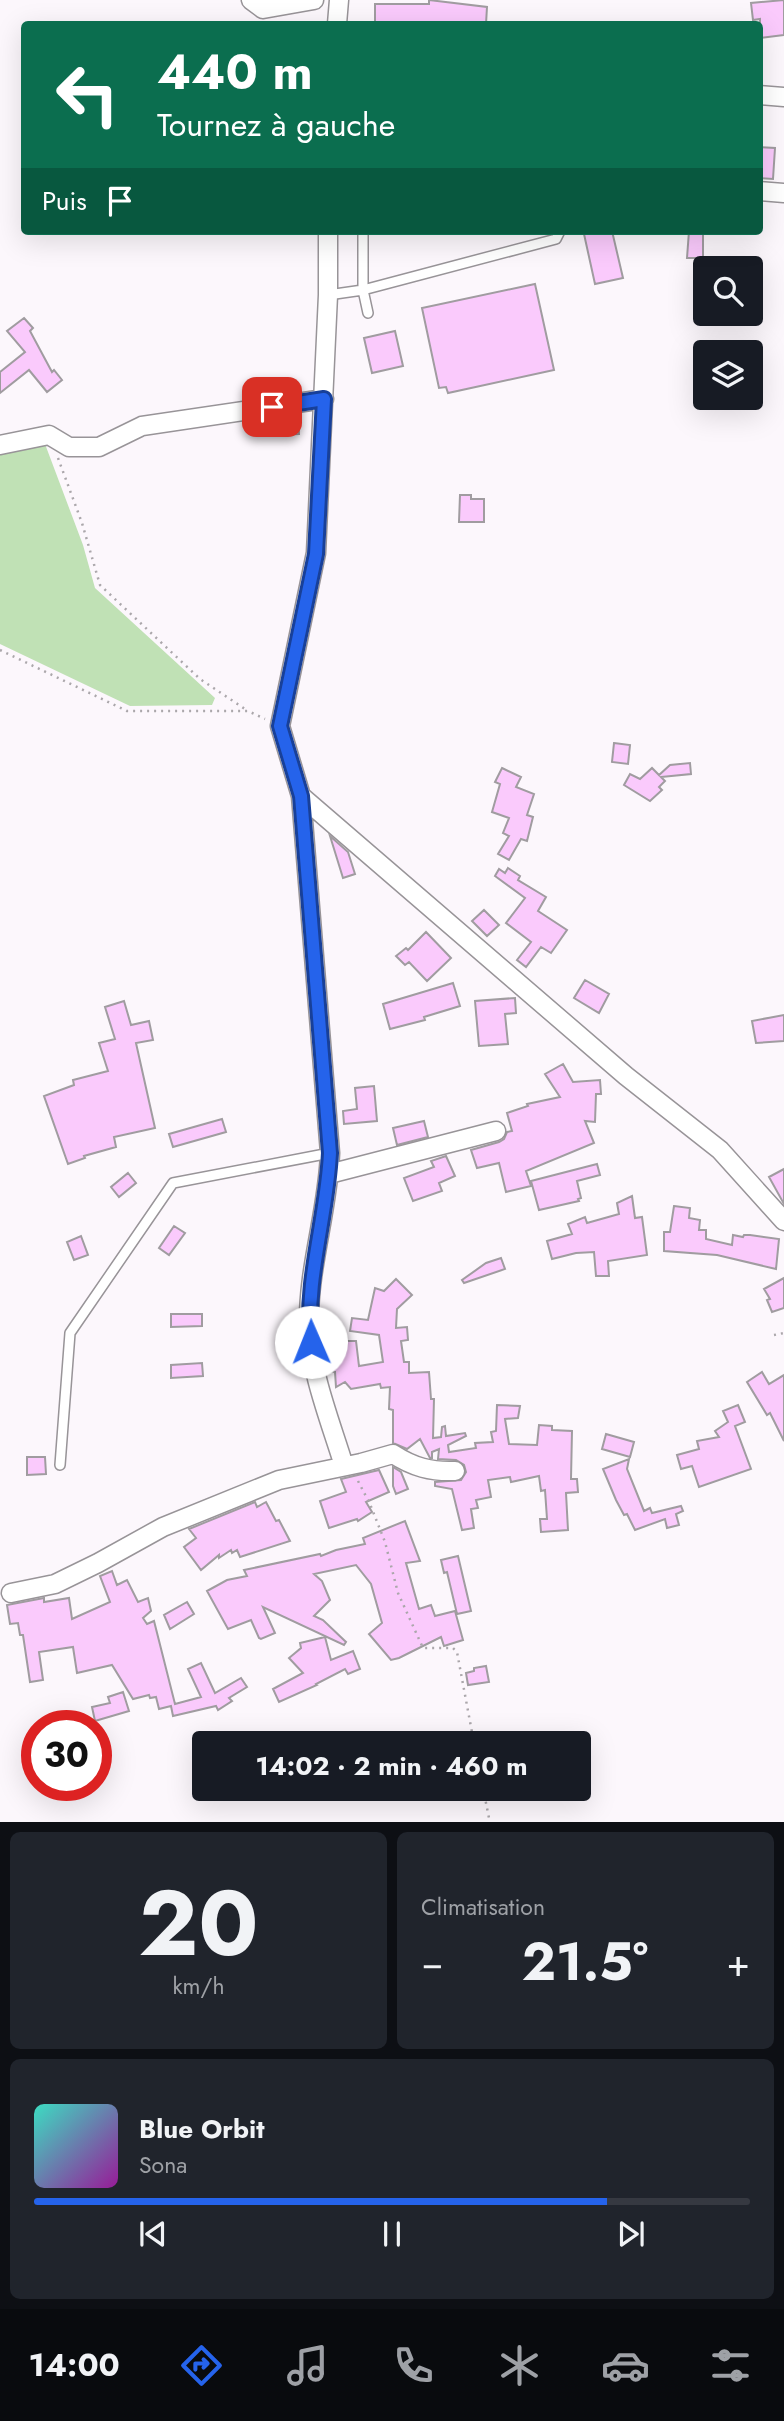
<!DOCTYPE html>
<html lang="fr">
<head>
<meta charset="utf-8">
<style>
  :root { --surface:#171b24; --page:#20242c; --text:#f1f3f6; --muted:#9ea1a6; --line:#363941; --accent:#2563eb }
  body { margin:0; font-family:Jost,sans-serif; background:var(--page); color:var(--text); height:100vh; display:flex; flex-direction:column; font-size:26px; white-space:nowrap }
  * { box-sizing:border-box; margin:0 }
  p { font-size:23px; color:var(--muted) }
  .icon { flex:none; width:38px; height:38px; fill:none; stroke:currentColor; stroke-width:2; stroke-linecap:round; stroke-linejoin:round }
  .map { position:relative; height:1822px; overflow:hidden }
  .drawer { display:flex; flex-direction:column; gap:10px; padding:10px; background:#0d0f14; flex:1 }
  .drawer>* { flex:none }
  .banner { position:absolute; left:21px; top:21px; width:742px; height:214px; border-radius:7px; box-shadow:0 7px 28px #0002; background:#0b6e4f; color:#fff; overflow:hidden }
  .buttons { position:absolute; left:693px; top:256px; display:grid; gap:14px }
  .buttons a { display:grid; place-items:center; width:70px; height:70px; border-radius:7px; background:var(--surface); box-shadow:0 7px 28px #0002; font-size:35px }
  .speed { position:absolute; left:21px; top:1710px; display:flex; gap:14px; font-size:35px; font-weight:700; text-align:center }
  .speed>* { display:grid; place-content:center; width:91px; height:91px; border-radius:50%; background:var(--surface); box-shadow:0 7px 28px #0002; line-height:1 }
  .speed .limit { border:10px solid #d22; background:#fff; color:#111 }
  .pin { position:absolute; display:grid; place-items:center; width:60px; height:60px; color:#fff; margin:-30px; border-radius:14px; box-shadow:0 4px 10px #0006 }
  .me { position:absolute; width:77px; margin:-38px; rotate:359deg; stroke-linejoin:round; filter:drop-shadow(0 0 5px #0008) }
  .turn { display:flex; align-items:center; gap:24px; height:147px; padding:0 21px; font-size:32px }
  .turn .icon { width:91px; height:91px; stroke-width:2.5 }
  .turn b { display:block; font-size:49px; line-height:60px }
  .then { display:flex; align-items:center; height:66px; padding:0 21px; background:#0003; gap:14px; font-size:26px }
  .big { font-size:52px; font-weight:700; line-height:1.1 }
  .drawer .widget { flex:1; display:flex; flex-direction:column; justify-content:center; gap:10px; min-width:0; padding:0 24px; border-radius:10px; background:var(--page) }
  .drawer .dial { align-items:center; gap:0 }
  .dial b { font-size:91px; line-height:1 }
  .song { display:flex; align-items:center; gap:21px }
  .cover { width:84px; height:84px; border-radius:10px; background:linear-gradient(135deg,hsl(170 70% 55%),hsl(300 70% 35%)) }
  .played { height:7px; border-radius:4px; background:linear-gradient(90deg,var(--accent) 80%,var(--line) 80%) }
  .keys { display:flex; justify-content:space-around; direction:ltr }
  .heat { display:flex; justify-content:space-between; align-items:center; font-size:38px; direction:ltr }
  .drawer .tiles { flex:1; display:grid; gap:10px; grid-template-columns:1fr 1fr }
  .widget:last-child { grid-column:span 2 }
  .trip { position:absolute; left:192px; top:1731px; width:399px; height:70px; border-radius:7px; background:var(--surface); box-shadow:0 7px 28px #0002; font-weight:700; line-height:70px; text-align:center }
  .tabs { display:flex; height:112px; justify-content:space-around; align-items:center; background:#090b0e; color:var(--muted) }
  .tabs .icon { width:49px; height:49px }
  .tabs .current { color:var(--accent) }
  .tabs b { font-size:32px; color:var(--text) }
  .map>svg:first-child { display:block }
  .green { fill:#c0e1b5 }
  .building { fill:#facafc; stroke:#a09ca0; stroke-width:2 }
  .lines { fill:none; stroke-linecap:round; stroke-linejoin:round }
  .lane-casing { stroke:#989498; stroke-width:12 }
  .street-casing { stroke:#989498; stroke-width:21 }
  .path { stroke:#aba7ab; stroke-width:2.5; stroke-dasharray:2 5; stroke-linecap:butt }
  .lane { stroke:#fff; stroke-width:9 }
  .street { stroke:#fff; stroke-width:18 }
  .route-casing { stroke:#184099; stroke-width:18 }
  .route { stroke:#2563eb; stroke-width:12 }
</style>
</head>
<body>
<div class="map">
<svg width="784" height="1823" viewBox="0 0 784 1823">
  <rect width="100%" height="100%" fill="#fcf7fc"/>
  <path class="green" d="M45,444l38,101 12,43 120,110 -3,7 -82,1 -130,-62v-192z"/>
  <path class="building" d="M429,0l58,7 -1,17h-111v-20h54z
    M784,0v35l-24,3v-19l-7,1 -2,-17z
    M760,147l15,1 -2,31 -13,-1z
    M598,231h14l11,47 -28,6 -11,-50z
    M689,231l14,2v25h-16z
    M535,284l19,86 -106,23 -2,-6 -7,1 -17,-80z
    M24,318l9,10 -3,3 22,41 2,-2 8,10 -15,12 -18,-22 -29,23v-21l25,-20 -18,-21z
    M395,331l8,35 -31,7 -8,-35z
    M298,414l1,20 -23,1 -1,-17z
    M460,495h11v4h13v23h-25z
    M614,743l16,2 -2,19 -16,-2z
    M690,763l1,11 -30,3 4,4 -6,6 3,3 -12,11 -26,-16 6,-11 10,5 12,-11 7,7 11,-10z
    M502,768l19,9 -5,10 18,7 -7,21 6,2 -6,24 -6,-2 -12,21 -11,-6 11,-18 -6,-3 6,-15 -17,-6 8,-28 -5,-2z
    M330,836l18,16 7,22 -12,4z
    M508,868l12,8 -2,4 28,17 -8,14 29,19 -16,23 -10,-6 -15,20 -9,-7 14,-18 -25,-19 19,-25 -30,-22 4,-7 6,4z
    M484,910l15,15 -12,11 -15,-15z
    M426,932l25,26 -24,23 -18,-19 -4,3 -9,-9 10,-8 2,2z
    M585,980l24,14 -10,19 -25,-15z
    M453,983l7,23 -36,11 1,3 -35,9 -7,-25z
    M515,998l1,15 -11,1 3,30 -29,2 -4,-45z
    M124,1001l7,24 18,-4 4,19 -17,3 19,85 -41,9 2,10 -32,9 1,2 -17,6 -24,-68 30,-11 -1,-5 35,-9 -9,-28 16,-4 -10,-32z
    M784,1015v26l-28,2 -4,-22z
    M563,1064l10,18 27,-2 1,14h-5l-1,28 -10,-1 9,22 -68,28 5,15 -25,6 -7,-29 -22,5 -6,-18 28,-8 5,-3 3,-7 5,-1 -5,-18 21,-7 -1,-2 33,-7 -15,-23z
    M374,1086l3,35 -33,3 -1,-13 14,-2 -2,-21z
    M222,1119l4,13 -53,15 -4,-13z
    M424,1121l4,16 -31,8 -4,-17z
    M446,1156l9,20 -16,7 3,8 -29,10 -9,-23 30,-11 -3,-6z
    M597,1164l3,11 -23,6 4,17 -3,1 1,2 -40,9 -8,-29z
    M784,1169v35l-15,-27z
    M128,1173l8,10 -17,14 -8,-10z
    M632,1196l3,22 7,-1 5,38 -39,6 1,15h-13l-2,-24 -18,1 -24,6 -5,-18 25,-7 -4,-10 17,-7 2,6 32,-9 -2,-11z
    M674,1206l16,2 -1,10 11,2 -1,10h7v9l26,6 1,-10 10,2 1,-2h6l29,4 -3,30 -59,-14 -53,-4v-19h6z
    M174,1226l11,7 -16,22 -10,-7z
    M81,1236l7,19 -14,5 -7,-18z
    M501,1258l4,11 -41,14 -2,-3 24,-17z
    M784,1278v30l-12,4 -5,-12 3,-1 -6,-10z
    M396,1279l16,16 -15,14 -1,19 11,-1 1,13 -7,1 3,21h5v11l20,-1 2,27h3l-1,39 8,-1 1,-10 3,-1 1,10 19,-3 1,3 -18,9 1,7 27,-4 -1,-5 18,-1 -2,-10 5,-1 1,-26 23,1 -2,12 -13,1 4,25 28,1 2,-20 13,1v4l20,1 -1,48h6l1,13 -12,1 2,37 -27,2 -1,-13h7l-2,-29 -4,1 -2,-15 -28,6 -1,-5 -22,3 3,17 -15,3 2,8 -7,1 3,19 -12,2 -10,-41 -17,-3v-4l26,-2 5,-8 -2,-7 -8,-5 -18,-1 1,-10 -7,3v6h-2l-10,-19 -13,10 -14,-6v-33l-4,-1 1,-22 -9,1 -1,-4 -29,5 -6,-7 -9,5 -1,-15 -8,-1v-30h29l3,25 24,-4 -4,-27 -29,-4 2,-13 16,2 7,-32 9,3z
    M171,1314h31v12l-31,1z
    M202,1363l1,13 -32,2v-13z
    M762,1372l7,12 15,-9v66l-14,-28 -3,2 -20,-33z
    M738,1405l7,17 -10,4 16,43 -52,18 -7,-21 -11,3 -4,-14 22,-6 -2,-8 22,-4 -4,-6 13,-9 -5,-11z
    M606,1434l28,8 -4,15 -28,-8z
    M27,1457h18l1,17 -19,1z
    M629,1459l-2,10 17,42 6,-3 2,5 29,-7 2,5 -7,3 3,11 -12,3 -2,-9 -30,11 -8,-16 -3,1 -8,-15 -13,-31z
    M393,1467l8,5 7,17 -12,5 -3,-8z
    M379,1470l10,22 -23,10 6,10 -14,9 -1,-2 -28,9 -9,-27 26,-9 -5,-13z
    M255,1502l2,5 9,-5 10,19 3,-1 11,21 -50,16 -3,-7 -5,3 -1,-3 -12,8v-3l-18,15 -17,-23 12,-9 -7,-9z
    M405,1521l15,40 -14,2 13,46 12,-4 4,11 20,-5 8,29 -19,6 -3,-9 -42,21 -8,2 -22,-26 13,-11 -11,-39 -15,-19 -42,9 8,7 8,19 -16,16 9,4 23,22 -2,3 -81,-38 12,26 -14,6 -2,-1 -8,-18 -23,9 -21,-38 20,-11 20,-4 -3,-6 76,-16 1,2 15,-6 29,-6 -2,-6z
    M458,1556l13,55 -14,3 -10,-42 -3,1 -3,-13z
    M112,1571l5,14 10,-5 11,22 10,-4 3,13 -8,7 4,6 7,-3 21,83 26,-7 -13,-28 13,-6 14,30 26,-15 6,9 -18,11 3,3 -14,9 -2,-4 -43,10 -2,-10 -12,3 -3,-12 -6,1 -1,-3 -16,4 -21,-34 -35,8 -4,-26 -34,5 4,28 -13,2 -7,-47h-3l-2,-12 -8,1 -3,-19 37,-7v4l25,-4 3,21 38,-17 -10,-26z
    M187,1602l7,12 -24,15 -6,-14z
    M325,1637l6,23 22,-9 7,18 -12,5 -3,-5 -29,15 1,1 -38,17 -6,-13 30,-16 -14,-15 12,-10 -1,-5z
    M486,1666l3,16 -21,3 -2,-12 8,-2v-3z
    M123,1692l6,19 -34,10 -3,-14 18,-4 -2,-6z"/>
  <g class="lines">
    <defs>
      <path id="lane" d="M363,231v59l5,23
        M328,295l35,-5 193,-51 4,-8
        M60,1465l10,-132 103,-150 157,-30"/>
      <path id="street" d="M251,0l12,9 51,-9
        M337,24l2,-24
        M760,95l24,2
        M760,191l24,2
        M328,231v64l-12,258 -36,173 21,70 29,357c-2,58 -22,114 -21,171 1,48 21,96 35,142
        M0,445l49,-10 20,12h30l43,-21 182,-27
        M301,796l325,280 94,74 64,71
        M329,1174l167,-43
        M11,1593l44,-9 43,-21 65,-36 116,-47 82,-17 32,-9c20,13 38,18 62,17"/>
    </defs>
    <use href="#lane" class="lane-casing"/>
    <use href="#street" class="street-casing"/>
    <path class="path" d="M58,458l24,65 18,62 100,94 48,32
      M0,650l127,61h121l17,8
      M774,1335l10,-2
      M358,1481l12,23 15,38 13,51 25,55h30l4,4 17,91
      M483,1788l7,35"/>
    <use href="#lane" class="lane"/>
    <use href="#street" class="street"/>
  </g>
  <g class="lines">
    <defs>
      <path id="route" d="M272,407l52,-8 -8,155 -36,172 21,70 29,357c-3,64 -25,125 -19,189"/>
    </defs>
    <use href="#route" class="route-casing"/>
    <use href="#route" class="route"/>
  </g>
</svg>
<div class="buttons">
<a><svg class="icon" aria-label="search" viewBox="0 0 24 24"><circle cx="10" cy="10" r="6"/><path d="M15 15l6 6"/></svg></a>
<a><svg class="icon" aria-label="layers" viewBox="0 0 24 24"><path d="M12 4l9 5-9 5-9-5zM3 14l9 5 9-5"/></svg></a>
</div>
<div class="speed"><div class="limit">30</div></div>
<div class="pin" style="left:272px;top:407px;background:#d93025"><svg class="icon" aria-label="arrive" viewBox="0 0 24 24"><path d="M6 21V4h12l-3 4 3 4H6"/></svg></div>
<svg class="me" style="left:311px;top:1342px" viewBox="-20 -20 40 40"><circle r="19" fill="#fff"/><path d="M0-13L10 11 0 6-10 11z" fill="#2563eb"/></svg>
<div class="trip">14:02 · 2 min · 460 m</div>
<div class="banner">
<div class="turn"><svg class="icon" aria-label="left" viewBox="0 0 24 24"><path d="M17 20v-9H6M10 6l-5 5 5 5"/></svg><div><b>440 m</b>Tournez à gauche</div></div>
<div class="then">Puis<svg class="icon" aria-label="arrive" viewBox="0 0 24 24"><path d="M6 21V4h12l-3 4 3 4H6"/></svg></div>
</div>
</div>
<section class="drawer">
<div class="tiles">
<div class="widget dial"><b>20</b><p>km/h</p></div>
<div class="widget"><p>Climatisation</p>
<div class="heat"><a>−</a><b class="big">21.5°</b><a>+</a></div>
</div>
<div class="widget">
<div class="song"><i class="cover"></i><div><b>Blue Orbit</b><p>Sona</p></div></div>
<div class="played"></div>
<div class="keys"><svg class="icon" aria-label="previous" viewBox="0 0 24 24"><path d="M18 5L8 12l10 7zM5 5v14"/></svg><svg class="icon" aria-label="pause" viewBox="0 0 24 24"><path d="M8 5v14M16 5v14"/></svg><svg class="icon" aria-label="next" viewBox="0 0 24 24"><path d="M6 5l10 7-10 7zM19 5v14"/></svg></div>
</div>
</div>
</section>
<nav class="tabs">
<b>14:00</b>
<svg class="icon current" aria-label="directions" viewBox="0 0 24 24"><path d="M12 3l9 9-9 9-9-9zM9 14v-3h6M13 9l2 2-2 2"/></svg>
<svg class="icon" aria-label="music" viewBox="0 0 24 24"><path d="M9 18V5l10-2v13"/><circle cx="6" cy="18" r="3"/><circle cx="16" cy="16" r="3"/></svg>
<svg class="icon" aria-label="phone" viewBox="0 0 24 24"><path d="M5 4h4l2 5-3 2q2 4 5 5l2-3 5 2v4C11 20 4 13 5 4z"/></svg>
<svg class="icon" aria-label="climate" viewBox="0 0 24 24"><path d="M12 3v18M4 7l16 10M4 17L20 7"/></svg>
<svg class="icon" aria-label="car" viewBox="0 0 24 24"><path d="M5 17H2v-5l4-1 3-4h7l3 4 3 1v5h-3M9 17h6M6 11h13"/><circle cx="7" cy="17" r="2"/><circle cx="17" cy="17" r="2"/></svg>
<svg class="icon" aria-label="filters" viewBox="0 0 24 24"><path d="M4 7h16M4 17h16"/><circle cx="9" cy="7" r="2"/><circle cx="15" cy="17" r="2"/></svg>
</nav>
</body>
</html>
